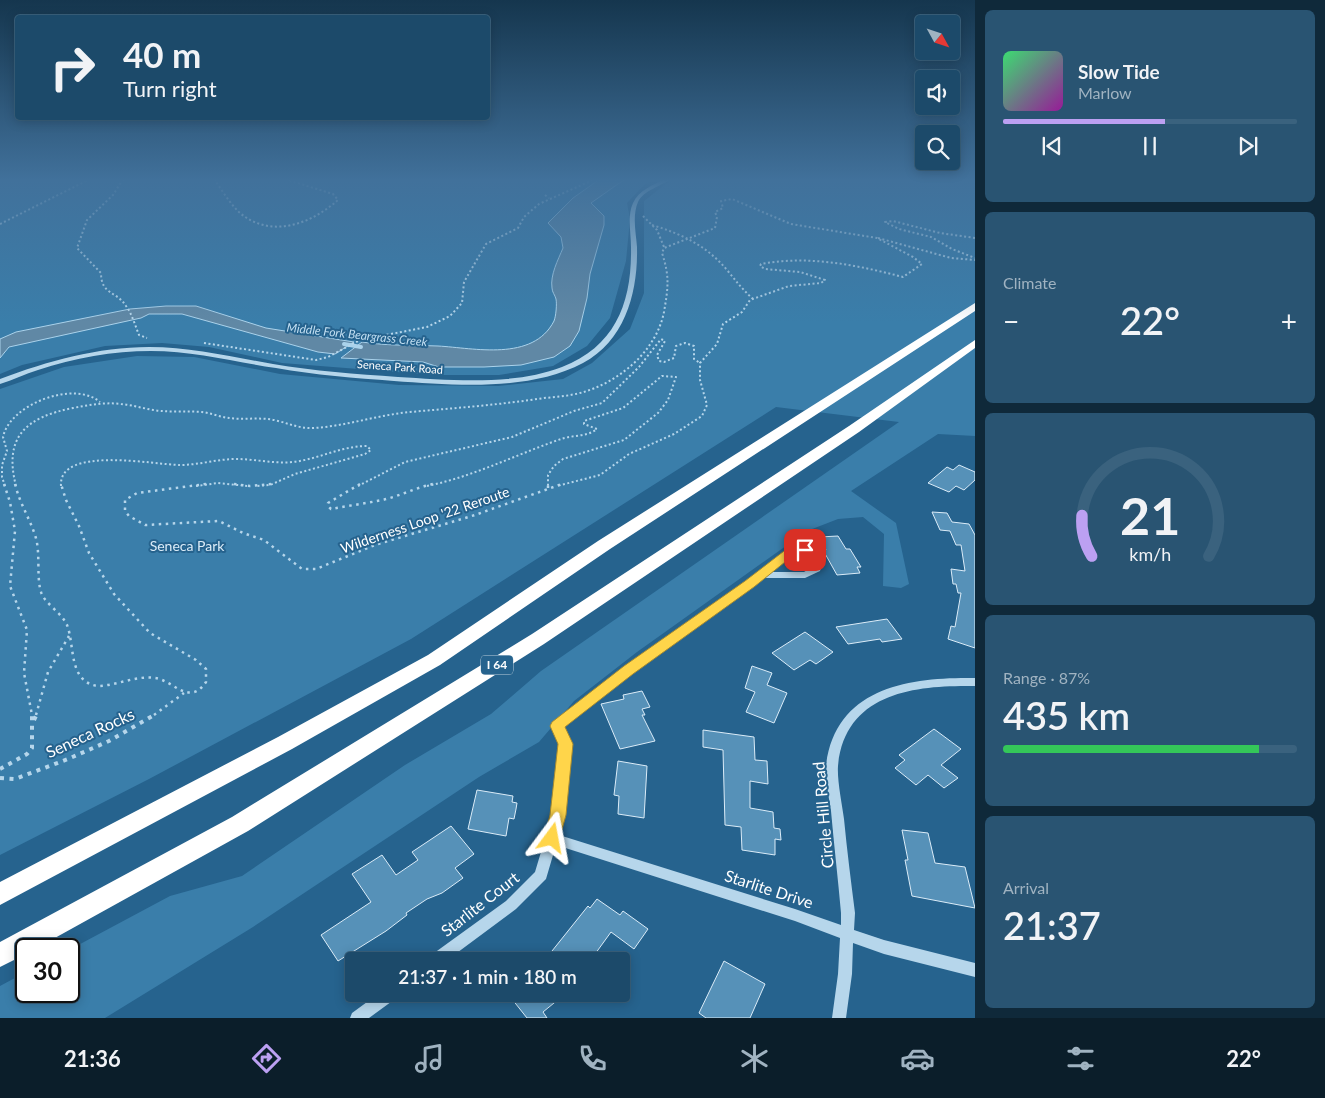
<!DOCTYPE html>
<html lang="en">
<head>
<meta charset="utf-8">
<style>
  :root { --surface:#1c4a6a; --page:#295472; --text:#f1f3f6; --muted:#a0b3c1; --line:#3a627e; --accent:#bca0f2 }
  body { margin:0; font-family:Lato,sans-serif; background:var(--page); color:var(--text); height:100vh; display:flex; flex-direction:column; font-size:19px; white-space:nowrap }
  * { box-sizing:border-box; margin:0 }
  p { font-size:16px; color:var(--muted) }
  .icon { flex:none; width:28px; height:28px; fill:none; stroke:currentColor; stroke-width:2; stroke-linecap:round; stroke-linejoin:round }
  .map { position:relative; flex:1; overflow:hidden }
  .sheet { display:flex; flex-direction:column; gap:10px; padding:10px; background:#0f293a; width:350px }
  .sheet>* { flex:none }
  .top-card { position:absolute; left:15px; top:15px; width:475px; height:105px; border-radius:5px; box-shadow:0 2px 12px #0003,0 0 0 1px var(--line); background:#1c4a6a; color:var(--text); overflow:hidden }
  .needle { width:32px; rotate:130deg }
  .controls { position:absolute; left:915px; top:15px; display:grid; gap:10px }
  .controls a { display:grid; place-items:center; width:45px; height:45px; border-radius:5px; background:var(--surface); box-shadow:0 2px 12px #0003,0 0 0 1px var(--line); font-size:25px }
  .speed { position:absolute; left:15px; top:938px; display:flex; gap:10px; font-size:25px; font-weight:700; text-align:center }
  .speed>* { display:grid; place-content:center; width:65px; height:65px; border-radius:50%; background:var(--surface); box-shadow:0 2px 12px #0003,0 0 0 1px var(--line); line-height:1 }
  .speed .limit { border:2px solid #111; border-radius:8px; background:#fff; color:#111 }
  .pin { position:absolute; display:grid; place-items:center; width:42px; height:42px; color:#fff; margin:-21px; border-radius:10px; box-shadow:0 2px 8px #0006 }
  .me { position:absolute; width:55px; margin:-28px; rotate:13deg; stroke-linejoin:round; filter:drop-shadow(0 0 4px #0008) }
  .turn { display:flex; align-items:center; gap:18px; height:105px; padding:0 25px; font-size:22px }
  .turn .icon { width:65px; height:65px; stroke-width:2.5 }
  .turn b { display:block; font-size:35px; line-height:42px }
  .big { font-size:38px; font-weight:600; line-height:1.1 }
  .sheet .tile { flex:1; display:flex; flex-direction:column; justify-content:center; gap:8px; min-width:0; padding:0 18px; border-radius:8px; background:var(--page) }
  .sheet .dial { align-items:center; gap:0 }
  .dial svg { height:130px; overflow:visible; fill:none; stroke:var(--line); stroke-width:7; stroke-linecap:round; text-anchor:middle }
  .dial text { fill:var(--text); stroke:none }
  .song { display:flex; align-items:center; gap:15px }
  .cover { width:60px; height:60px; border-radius:8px; background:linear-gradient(135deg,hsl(140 70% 55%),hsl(300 70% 35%)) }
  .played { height:5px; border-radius:2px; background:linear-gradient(90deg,var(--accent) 55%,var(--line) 55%) }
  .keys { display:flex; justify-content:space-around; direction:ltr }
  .heat { display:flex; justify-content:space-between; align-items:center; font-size:28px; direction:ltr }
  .charge { height:8px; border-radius:4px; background:linear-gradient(90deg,#34c759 87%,var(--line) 0) }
  .trip { position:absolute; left:345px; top:952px; width:285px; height:50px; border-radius:5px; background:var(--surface); box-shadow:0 2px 12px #0003,0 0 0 1px var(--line); font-weight:600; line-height:50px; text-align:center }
  .dock { display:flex; height:80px; justify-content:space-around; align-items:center; background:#0b1e2a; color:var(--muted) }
  .dock .icon { width:35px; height:35px }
  .dock .active { color:var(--accent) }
  .dock b { font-size:22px; color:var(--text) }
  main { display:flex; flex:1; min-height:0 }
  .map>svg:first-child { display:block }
  .green { fill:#3a7eaa }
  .water { fill:#6088a5; stroke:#aad2eb }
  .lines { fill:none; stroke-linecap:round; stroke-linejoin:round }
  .stream { stroke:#aad2eb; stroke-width:4 }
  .building { fill:#5691b8; stroke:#dbecf8 }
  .path-far2 { stroke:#b6d6eb; stroke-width:2; stroke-dasharray:2 2.5; stroke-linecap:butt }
  .path-far1 { stroke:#b6d6eb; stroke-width:2.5; stroke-dasharray:2.5 4.5; stroke-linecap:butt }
  .path { stroke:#b6d6eb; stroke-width:4; stroke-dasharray:4 5.5; stroke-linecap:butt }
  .minor { fill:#b6d6eb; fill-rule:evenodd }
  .highway { fill:#fff; fill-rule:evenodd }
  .route { fill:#ffd54a; stroke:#a68a30 }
  .labels { text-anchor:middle; stroke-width:4; stroke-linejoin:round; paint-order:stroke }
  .far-street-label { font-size:11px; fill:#fff; stroke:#26638e }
  .far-water-label { font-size:12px; font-style:italic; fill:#c2dff2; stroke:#26638e }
  .shield { fill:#26638e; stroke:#bed0dd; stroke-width:1 }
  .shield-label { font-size:12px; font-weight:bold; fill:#fff }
  .street-label { font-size:14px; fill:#fff; stroke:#26638e }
  .park-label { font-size:14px; fill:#dbecf8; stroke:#26638e }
  .near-street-label { font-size:16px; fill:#fff; stroke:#26638e }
</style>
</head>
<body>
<main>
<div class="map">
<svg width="975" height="1018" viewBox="0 0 975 1018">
  <rect width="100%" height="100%" fill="#26638e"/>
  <path class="green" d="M0,179h657l-12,5 -18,19 3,16 -4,42 -16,57 -23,28 -34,20 -54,9h-64l-153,-12 -73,-16 -47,-4 -57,3 -83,19 -22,9z
    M676,179h299v257l-37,-2 -87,57 45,32 13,61 -8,4 -18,-2 1,-52 -21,-17 -25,2 -31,12 -170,121 -63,49 -35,41 -60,35 -226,150 -148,91h-105v-32l26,-14v19h43v-41l101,-54 72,-20 163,-111 86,-51 50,-43 358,-249 -123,-15 -365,232 -262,140 -149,76v-466l64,-22 73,-11 57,1 86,17 119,11 99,1 65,-7 29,-16 38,-34 14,-36v-92l23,-18z"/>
  <path class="water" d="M600,179h25l-34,24 13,13v9l-14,49 -3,24 -8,33 -9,15 -16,11 -33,8 -37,2h-45l-16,-5 -82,-4 21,-16c26,4 51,3 76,4 36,2 95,16 116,-25 2,-5 3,-17 2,-22 -1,-4 -4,-7 -4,-11 -2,-13 6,-28 11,-40l-2,-11 -13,-14 25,-25z
    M166,306h30l70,22 88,14 -19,12 -17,-2 -136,-38h-33l-8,4 -132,29 -9,11v-19l16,-7 114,-23z"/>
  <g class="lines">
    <path class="stream" d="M344,344l17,3"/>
  </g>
  <path class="building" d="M959,465l16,7v8l-11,10 -8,-4 -7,6 -21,-9 19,-16 6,3z
    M932,512l15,1 5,9 17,2 6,11v113l-27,-9 3,-13 4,1 6,-34h-3l-2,-9h-3l-2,-15 14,2 -4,-26h-5l-6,-14 -10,-1z
    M838,536l8,13h4l11,18h-4l3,6 -23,2 -14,-25h3l-7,-13z
    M887,619l15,20 -20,3 -2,-3 -32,5 -12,-17z
    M805,632l28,20 -17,12 -6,-4 -16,10 -22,-17z
    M752,666l20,7 -5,12 20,8 -13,30 -28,-11 9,-20 -10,-4z
    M642,691l8,16 -8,2 3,6h-3l13,26 -35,8 -19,-45 23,-5 -1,-4z
    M934,729l27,20 -20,16 17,13 -14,10 -16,-13 -12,10 -21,-17 10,-8 -6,-5z
    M703,730l51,7 1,23 12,1 1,23 -18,-3v27l23,4 1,16 6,1 1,11 -6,-1v16l-33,-5 -1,-23 -16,-2 -2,-75 -20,-3z
    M618,761l29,5 -3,52 -26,-4 1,-18 -5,-1z
    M477,790l36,6 -1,6 5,1 -1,6 -2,10 -5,-1 -3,18 -38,-7z
    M451,826l23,28 -19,14 8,10 -21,15 -15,6 -21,14 1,2 -21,16 -48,30 -17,-26 50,-33 -19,-28 30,-19 14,20 22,-15 -6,-8z
    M902,830l26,3 7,30 30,4 10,41 -63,-12 -7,-36h3z
    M597,899l23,16 3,-4 25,18 -14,20 -23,-17 -21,29h-46l44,-55 2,2z
    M724,961l41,23 -15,34h-44l-7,-5z
    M508,994h57l-22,18 4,6h-20z"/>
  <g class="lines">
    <path class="path-far2" d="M123,179l-10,16 -26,25 -10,28 24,25c0,22 16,18 25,33 6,8 9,19 13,29l8,3
      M214,179c8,11 16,25 26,34 31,26 71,11 98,-13l-5,-6 -48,-15
      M545,195l4,3
      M643,216l14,14 7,17
      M0,224l90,-45
      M652,225c30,9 55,21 75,45 9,11 16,20 26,29
      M878,238l73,20 24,2
      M975,238l-35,-5 -47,-12 -8,1 14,7 32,8 21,12 23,9
      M204,343l112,17 12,-3 32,-17 67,-13 23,-11 12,-13 2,-21 22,-38 32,-16 6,-11 15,-13 56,-25
      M5,486l-3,-9v-12l5,-14 -4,-14c7,-33 71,-57 97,-35
      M16,486c-13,-50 11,-69 57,-78 16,-3 31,-6 48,-4 13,1 27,6 40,7 13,1 27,0 41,1 9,1 18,5 27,6 15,2 31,-1 45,2 14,3 26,9 40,8 32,-2 64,-13 96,-16 45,-4 89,-7 134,-14 12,-1 24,-2 36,-5 38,-10 76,-41 84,-81 4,-24 6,-35 -2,-59l2,-5 51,-20 2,-11 -2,-5 8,-4 -2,-7 11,-2 59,25 86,14 36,19 9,7 -19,13c-46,-12 -95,-22 -142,-13l-1,2 5,3 35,3 25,8 -4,3 -32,3 -39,14 -8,12 -19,12 -6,20 -17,19v17l7,25 -5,11 -28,18 -45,20 -29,21 -43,11
      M61,486c-3,-41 95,-21 119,-21 19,0 37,-6 56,-6 19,0 38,5 57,3 26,-3 48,-16 74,-16l4,4 -6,4 -70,20 -25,11 -14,1
      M196,486l22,-3 29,3
      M358,486l47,-24 107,-25 62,-26 28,-8 37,-36 22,-28 4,2 -8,14 2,6 5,1 10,-4 2,-12 9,-3 9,3v13l6,4
      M427,486c48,-10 88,-31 134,-47 11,-4 26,-2 36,-10l-13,-5v-3l39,-13 39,-32 14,1 -8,23 -10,13 -34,27 -61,19 -9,7 -6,9v11"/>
    <path class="path-far1" d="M4,484l6,18 5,29 -5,55 17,44 -3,43 8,42
      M15,484c5,20 14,33 20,51 6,17 1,41 6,57 3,11 21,21 26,33 8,20 1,56 30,61 19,0 39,-11 58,-8 18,2 34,29 51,4v-13l-10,-9 -46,-27 -36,-39 -25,-41 -10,-27 -13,-26 -5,-16
      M206,484l-69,9 -12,7v11l4,5 16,9 74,-4 24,12 21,7 38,29h14l59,-24 100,-30 87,-31
      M234,484l16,2 21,-2
      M360,484l-32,19v3l3,3c15,-3 31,-5 46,-8 19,-3 37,-13 56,-17
      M548,488v-4
      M36,715l12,-43 21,-36
      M154,715l30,-22"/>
    <path class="path" d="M34,720l3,-6
      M0,769l27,-15 5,-6v-34
      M0,778l15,1 53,-20 41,-18 47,-27"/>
    <path class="minor" d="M665,179h6c-10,7 -27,11 -33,23 -6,14 -2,31 -1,45 1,44 -11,93 -54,116 -55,29 -129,22 -189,18 -39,-3 -79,-6 -118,-13 -41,-6 -83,-17 -125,-17 -38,0 -77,7 -113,19 -13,4 -25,10 -38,14v-5c48,-18 98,-32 149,-32 42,0 83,10 124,17 41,7 83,10 125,13 52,3 115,9 164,-10 54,-21 70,-65 69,-120 0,-14 -4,-31 2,-44 6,-13 20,-18 32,-24z
      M801,546c13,2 25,11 19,25l-15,7h-43l-130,95 -69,54 9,17 -8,71 -5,20 236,74 46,16v-12c-3,-34 -7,-68 -10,-102 -2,-14 -6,-31 -5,-45 9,-79 84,-89 149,-88v8c-59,-1 -130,6 -137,80 -1,14 4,38 6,53 3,31 7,63 11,94l-1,17 30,10 91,23v14l-91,-23 -31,-11 -1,31 -6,44h-14l6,-44 2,-36 -45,-17 -239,-76 -10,34 -30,30 -70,52h-18l2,-5 76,-55 29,-29 17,-57 8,-71 -9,-18 2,-3 71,-56 122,-85 32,-26 10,-6zM797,553h7l6,4 2,10 -8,5h-34l18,-14z
      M378,994h19l-2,5 -26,19h-19l2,-5z"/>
    <path class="highway" d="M975,303v8l-365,238 -170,116 -148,84 -292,156v-23l278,-145 150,-82 170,-114z
      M975,340v8l-116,84 -315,212 -296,187 -213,118h-9v5l-26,13v-25l232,-125 300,-183 317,-208z"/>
  </g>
  <linearGradient id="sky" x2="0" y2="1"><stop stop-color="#15364e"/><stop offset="0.56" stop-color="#41719b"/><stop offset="1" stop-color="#41719b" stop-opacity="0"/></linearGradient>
  <rect width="975" height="322" fill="url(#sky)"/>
  <path class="route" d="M805,546l4,1 2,3 -2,3 -14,1 -41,33 -121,87 -68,53 8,17 -7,71 -8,29 -6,2 -5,-2 -3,-6 6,-23 8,-71 -8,-18 2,-4 72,-56 121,-85 43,-33z"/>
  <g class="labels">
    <g class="far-street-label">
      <text transform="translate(400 367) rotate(4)" y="4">Seneca Park Road</text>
    </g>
    <g class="far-water-label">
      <text transform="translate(357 335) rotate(6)" y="4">Middle Fork Beargrass Creek</text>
    </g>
    <rect class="shield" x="481" y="655.5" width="32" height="19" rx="4"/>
    <g class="shield-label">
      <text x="497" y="669">I 64</text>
    </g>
    <g class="street-label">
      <text transform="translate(425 520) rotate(-19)" y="5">Wilderness Loop '22 Reroute</text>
    </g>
    <g class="park-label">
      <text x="187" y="551">Seneca Park</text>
    </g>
    <g class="near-street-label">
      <text transform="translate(90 733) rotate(-25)" y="6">Seneca Rocks</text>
      <text transform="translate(823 815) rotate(-95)" y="6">Circle Hill Road</text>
      <text transform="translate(769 889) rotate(18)" y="6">Starlite Drive</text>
      <text transform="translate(480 904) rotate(-38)" y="6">Starlite Court</text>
    </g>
  </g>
</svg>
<div class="controls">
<a><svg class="needle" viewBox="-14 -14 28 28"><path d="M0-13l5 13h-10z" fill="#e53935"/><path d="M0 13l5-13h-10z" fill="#a0b3c1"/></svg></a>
<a><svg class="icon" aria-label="sound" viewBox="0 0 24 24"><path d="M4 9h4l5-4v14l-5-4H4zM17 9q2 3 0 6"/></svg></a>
<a><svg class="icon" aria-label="search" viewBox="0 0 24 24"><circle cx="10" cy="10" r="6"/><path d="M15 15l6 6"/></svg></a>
</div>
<div class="speed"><div class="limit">30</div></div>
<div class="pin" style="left:805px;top:550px;background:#d93025"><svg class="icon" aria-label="arrive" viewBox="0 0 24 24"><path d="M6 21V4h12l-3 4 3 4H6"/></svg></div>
<svg class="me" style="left:552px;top:838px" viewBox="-20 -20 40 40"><path d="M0-17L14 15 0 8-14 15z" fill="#ffd54a" stroke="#fff" stroke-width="4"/></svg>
<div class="trip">21:37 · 1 min · 180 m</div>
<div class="top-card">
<div class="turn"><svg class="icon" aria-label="right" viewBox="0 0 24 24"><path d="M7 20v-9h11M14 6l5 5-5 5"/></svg><div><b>40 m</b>Turn right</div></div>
</div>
</div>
<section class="sheet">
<div class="tile">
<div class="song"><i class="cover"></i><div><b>Slow Tide</b><p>Marlow</p></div></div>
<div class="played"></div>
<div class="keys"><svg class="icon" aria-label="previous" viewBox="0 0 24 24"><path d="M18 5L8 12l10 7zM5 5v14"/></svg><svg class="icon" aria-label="pause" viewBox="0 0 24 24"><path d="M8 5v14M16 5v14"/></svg><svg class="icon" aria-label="next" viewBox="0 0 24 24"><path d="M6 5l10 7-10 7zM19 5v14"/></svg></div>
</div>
<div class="tile"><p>Climate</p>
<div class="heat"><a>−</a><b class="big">22°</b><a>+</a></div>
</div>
<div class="tile dial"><svg viewBox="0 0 100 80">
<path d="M14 69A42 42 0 1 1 86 69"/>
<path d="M14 69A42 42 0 0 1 8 44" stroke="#bca0f2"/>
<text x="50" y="56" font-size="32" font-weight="700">21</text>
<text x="50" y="72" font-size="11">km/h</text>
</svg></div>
<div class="tile"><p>Range · 87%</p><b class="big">435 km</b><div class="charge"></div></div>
<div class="tile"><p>Arrival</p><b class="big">21:37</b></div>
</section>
</main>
<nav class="dock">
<b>21:36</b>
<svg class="icon active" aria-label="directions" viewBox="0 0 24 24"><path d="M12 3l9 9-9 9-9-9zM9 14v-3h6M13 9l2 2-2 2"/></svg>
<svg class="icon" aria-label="music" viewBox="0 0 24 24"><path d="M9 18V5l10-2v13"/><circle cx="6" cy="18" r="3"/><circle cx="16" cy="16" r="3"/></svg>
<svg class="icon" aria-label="phone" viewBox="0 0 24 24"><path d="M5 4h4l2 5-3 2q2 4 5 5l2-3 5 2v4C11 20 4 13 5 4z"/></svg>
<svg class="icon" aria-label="climate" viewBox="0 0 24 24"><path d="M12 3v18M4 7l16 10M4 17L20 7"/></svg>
<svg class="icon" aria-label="car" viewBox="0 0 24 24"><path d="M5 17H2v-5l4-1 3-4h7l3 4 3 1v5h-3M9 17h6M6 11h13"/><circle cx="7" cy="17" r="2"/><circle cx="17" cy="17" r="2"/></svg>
<svg class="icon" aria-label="filters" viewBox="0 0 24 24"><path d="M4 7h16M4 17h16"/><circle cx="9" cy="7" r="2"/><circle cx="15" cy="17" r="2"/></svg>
<b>22°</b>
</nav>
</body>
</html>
